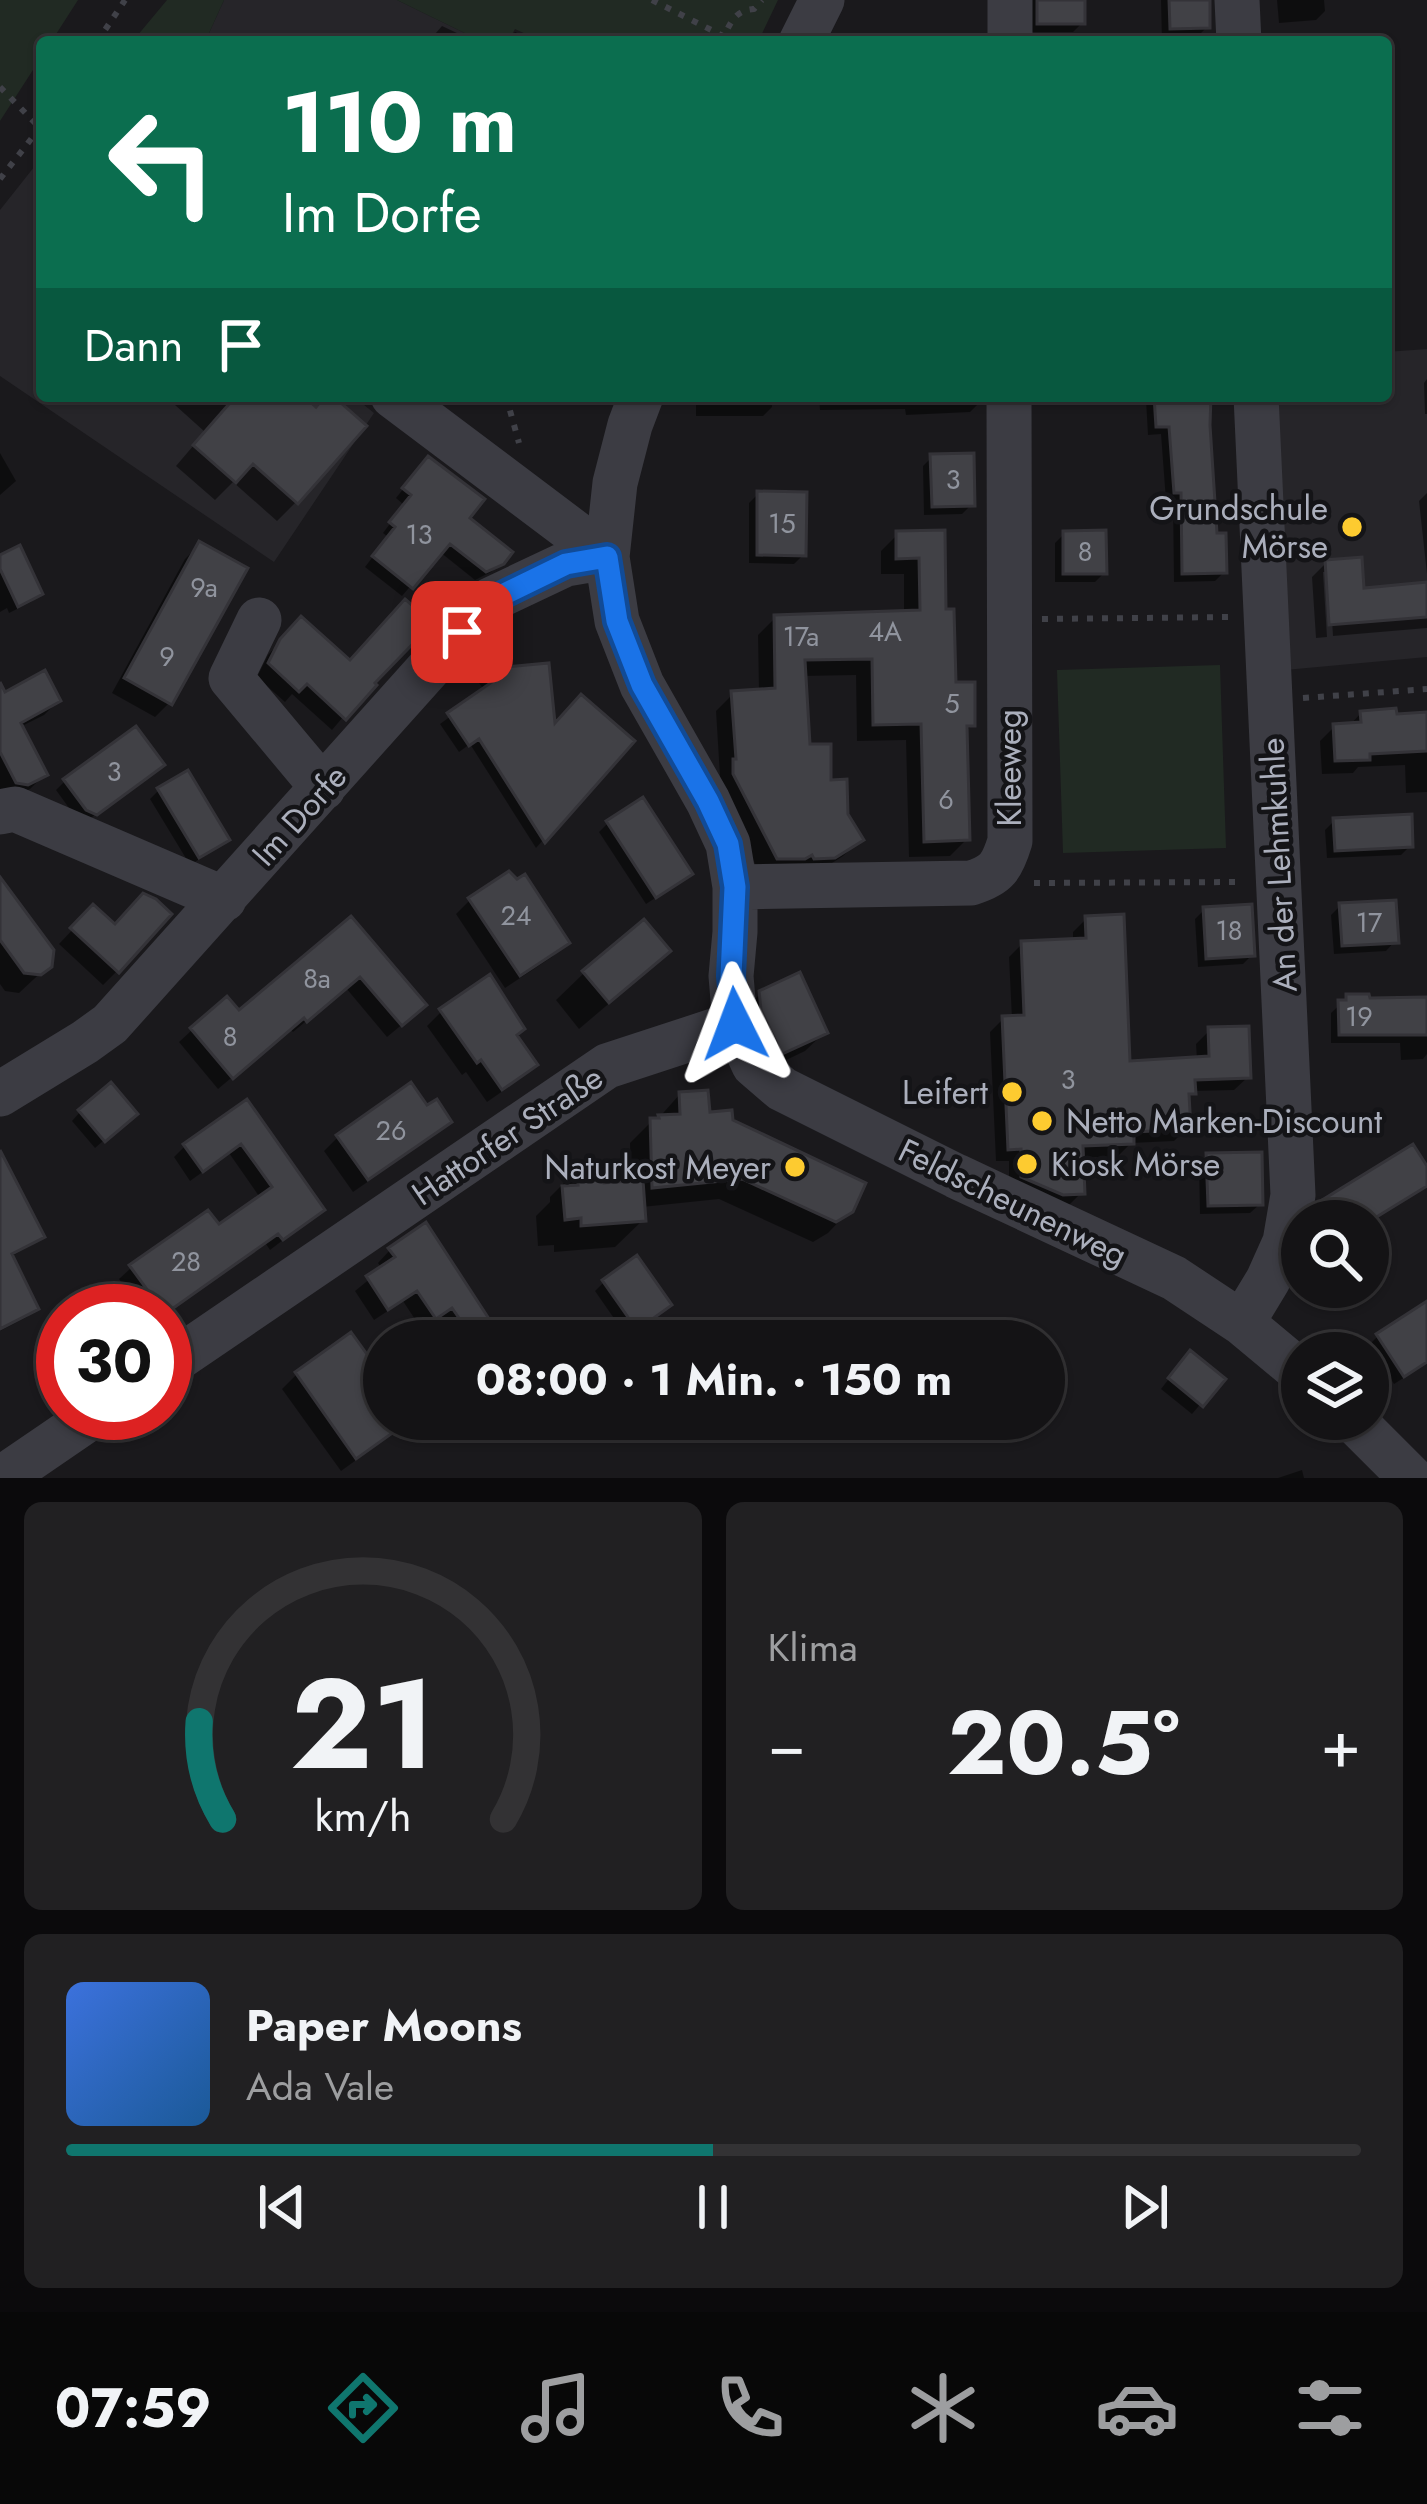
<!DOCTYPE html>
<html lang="de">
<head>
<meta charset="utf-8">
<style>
  :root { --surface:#141315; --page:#212022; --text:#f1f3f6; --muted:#9d9ea0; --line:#333234; --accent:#0f766e }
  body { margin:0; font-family:Jost,sans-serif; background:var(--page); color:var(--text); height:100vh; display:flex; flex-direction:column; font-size:45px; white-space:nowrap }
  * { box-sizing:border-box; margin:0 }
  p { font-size:39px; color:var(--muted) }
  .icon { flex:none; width:66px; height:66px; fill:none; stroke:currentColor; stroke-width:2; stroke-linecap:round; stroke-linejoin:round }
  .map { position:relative; height:1478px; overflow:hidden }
  .details { display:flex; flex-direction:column; gap:24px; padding:24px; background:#0b0a0c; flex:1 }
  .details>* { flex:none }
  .guide { position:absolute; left:36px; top:36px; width:1356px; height:366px; border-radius:12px; box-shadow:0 3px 9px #0004,0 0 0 3px var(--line); background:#0b6e4f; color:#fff; overflow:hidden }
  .buttons { position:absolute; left:1281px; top:1200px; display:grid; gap:24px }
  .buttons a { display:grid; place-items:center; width:108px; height:108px; border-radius:50%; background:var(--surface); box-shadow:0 3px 9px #0004,0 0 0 3px var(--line); font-size:60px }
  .speed { position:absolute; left:36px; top:1284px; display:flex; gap:24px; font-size:60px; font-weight:700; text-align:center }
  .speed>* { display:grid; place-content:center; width:156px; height:156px; border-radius:50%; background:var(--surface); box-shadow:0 3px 9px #0004,0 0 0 3px var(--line); line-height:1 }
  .speed .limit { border:18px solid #d22; background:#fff; color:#111 }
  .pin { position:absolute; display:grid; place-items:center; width:102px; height:102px; color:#fff; margin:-51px; border-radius:24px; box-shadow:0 6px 18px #0006 }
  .me { position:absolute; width:132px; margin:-66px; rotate:357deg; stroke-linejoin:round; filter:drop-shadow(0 0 9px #0008) }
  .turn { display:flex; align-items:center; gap:42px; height:252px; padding:0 48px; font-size:54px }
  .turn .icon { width:156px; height:156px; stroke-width:2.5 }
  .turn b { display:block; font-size:84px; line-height:102px }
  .then { display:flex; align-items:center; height:114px; padding:0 48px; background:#0003; gap:24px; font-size:45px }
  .big { font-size:90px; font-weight:700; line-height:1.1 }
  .details .tile { flex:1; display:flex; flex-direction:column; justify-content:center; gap:18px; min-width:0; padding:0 42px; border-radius:18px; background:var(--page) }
  .details .dial { align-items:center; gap:0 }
  .dial svg { height:312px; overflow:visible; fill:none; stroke:var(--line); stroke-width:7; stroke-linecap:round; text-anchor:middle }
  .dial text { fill:var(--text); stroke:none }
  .song { display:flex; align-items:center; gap:36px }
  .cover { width:144px; height:144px; border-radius:18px; background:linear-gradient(135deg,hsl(220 70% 55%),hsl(210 70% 35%)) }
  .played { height:12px; border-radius:6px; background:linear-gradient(90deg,var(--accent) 50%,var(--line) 50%) }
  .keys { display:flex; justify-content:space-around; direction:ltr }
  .heat { display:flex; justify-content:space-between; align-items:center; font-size:66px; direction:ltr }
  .details .tiles { flex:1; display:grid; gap:24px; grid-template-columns:1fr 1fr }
  .tile:last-child { grid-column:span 2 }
  .trip { position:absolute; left:363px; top:1320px; width:702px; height:120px; border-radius:60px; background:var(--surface); box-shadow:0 3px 9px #0004,0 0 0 3px var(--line); font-weight:700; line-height:120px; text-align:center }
  .menu { display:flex; height:192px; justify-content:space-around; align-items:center; background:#080808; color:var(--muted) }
  .menu .icon { width:84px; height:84px }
  .menu .active { color:var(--accent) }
  .menu b { font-size:54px; color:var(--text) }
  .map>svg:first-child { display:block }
  .built { fill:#262529 }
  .green { fill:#212a23 }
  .shadow { fill:#0007 }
  .building { fill:#414146; stroke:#343338; stroke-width:3 }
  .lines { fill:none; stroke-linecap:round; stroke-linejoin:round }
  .path { stroke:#404148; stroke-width:6; stroke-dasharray:6 9; stroke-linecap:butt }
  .minor { stroke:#3c3c43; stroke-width:45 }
  .route-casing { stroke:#114b97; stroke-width:30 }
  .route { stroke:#1a73e8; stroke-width:21 }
  .poi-dot { fill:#fdcb30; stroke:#141417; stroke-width:4.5 }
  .labels { text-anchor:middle; stroke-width:9; stroke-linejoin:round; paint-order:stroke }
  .number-label { font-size:27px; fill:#90949e }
  .poi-label { font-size:33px; fill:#abafbc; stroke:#141417; text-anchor:end }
  .street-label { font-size:33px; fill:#abafbc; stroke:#141417 }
</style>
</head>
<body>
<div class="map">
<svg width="1427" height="1478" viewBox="0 0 1427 1478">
  <rect width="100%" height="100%" fill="#1a191c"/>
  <path class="built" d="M224,0h173l86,42h-278z
    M42,157v239h311l21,17 -100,149 -274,-186v-166z
    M1427,349v308l-142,13 -14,-274h115v-44z"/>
  <path class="green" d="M0,0h78l-27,42h-9v14l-42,65z
    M167,0h57l-19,42h-73z
    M397,0h381l-20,42h-215l-28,-13 -7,13h-25z
    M1220,665l6,183 -163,5 -6,-183z"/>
  <path class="shadow" d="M1027,0h55v23l-9,9h-44z
    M1161,0h46v27l-9,9h-8l1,6h-29z
    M1277,0h47l1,11 -9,9 -37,3z
    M442,26l34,16h-48z
    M515,32l21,10h-30z
    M1427,379v35h-2l-1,-31z
    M165,396h134l-3,106 -19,19 -44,-39 -18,18 -39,-34 29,-34z
    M696,396h76v11l-9,9h-67z
    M819,396h160v7l-9,9 -64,3 -1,-6 -85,1z
    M1150,396h57l7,140 10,36 -9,9 -41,1 -1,-82 -7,1 -5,-67 -13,1 -2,-35z
    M0,453l16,28 -16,14z
    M932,457l39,48 -9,9 -38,1 -1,-49z
    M419,469l83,93 -11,10 -16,8 -35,-28 -38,44 -37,-29 23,-30 -5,-4 21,-28 -8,-7z
    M1427,493v81l-8,-73z
    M758,494l45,61 -9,9 -45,-1v-60z
    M942,533l1,79 10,72 19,41 -8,8 3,106 -17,17 -41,1 -3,-117 -49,1 -1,-66 -53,1 4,71 53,93 -17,16 -28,18 -54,1 -44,-83v-13l3,-3 -4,-65 17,-17 26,-2 -1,-57 17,-17 129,-5v-39h-23v-23l17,-17z
    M1064,534l40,39 -9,9h-40v-39z
    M199,545l-30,158 -14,14 -43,-24 73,-134z
    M0,558l40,36 -9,8 -22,11 -2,-5 -7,4z
    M1326,563l35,28 66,-6v43l-94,8 -4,-64h-6l4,65 -11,1 -4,-61z
    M301,620l70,64 -39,46 -40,-36 -7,8 -28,-25 11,-22z
    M546,666l7,62 78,13 -95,107 -66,-104 -11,8 -19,-28 45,-33 -9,-12 8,-7z
    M0,701h58l-14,14 -24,12 25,47 -15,15 -18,9 -12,-5z
    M1361,713l33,4 33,-2v77l-21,1 -1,-28 -47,2 -5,6 -31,1 -2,-33 14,-14 15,-1z
    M152,774l-67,48 -8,-3 -21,-29 9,-9z
    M159,790l67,49 -9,9 -27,17 -40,-66z
    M1334,821l76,25 -9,9 -74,3 -2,-28z
    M608,823l72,59 -34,22 -47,-72z
    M0,883l49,82 -30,28 -14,-2 -5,-7z
    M470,900l96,42 -14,15 -47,31 -49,-74z
    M1340,906l55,35 -9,10 -52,3 -3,-39z
    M93,908l24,63 -14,14 -44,-41z
    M1204,910l48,45 -9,9 -45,3 -3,-48z
    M1086,919l42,145 69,-4 -1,-16 14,-14 38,47 -14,13 -40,1 -8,9 1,28 -13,13 -43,2 -13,13 -38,2 2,34 -14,14 -59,-16v-29h-13l-6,-129 13,-13h9l-3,-62 13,-13 51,-2v-10z
    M351,920l59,98 -23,19 -41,-49 -53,44 -3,-3 -72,60 -39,-47 13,-12 47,-15z
    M667,951l-28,27 -60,51 -23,-29 28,-27z
    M761,993l64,39 -20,19 -42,20 -22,-58z
    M1348,997l19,4 60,-1v54l-4,5 -22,1 -1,-17h-69v-30z
    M441,1012l73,24 20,29 -14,14 -33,23 -21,-30 -4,3 -35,-49z
    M680,1094l27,21 23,7 120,88 -22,23 -15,9 -94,-43 -77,8 1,13 -28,27 -61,5v-7l-16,1 -2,-30 14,-14v-5l28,-28 23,17 30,-2 -1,-41 22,-22h4z
    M246,1103l76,107 -52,40 -4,-6 -101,70v-3h-23l-23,-32 12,-11 76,-54 11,15 43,-30 -32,-46 -39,28 -16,-24 11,-11z
    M427,1110l22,11 -15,15 -81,56 -29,-41 14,-14z
    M80,1112l45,10 -30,26 -23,-27z
    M1208,1156l52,48 -10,9 -50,1 -1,-49z
    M0,1157l41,79 -9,9 -22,12 26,51 -9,9 -27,14z
    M1427,1172v13l-4,4 -55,34 -56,-2 -2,-2 11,-15z
    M390,1250l101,77 -14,14h-24l-14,-22 -17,11 -19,-29 -29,19 -19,-29 27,-22 -4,-6z
    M604,1282l56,31 -33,24 -32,-46z
    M1427,1307v56l-33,21 -25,-39 9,-9z
    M351,1336l33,47v36h24l-13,13 -54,39 -59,-82 14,-14z
    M1181,1363l40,17 -29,34 -31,-25z
    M1302,1470l2,8h-26z"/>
  <path class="building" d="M1037,0h48v24h-48z
    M1169,0h41v28l-40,1z
    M236,396h68l12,11 9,-11h8l34,30 -69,78 -45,-40 -17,19 -43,-38z
    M1154,396h57l-1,29 7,108h9l1,40 -45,1 -1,-81h-7l-5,-66h-13z
    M974,453l1,53 -43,1 -2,-53z
    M428,456l57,43 -15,19 43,34 -9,12 -18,8 -36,-28 -37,45 -41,-33 23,-29 -6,-5 22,-27 -9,-7z
    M757,491l50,1 -1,64 -49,-1z
    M945,530l1,79h8l2,73h19v44h-8l3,114 -46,2 -3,-118 -48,1 -1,-66 -67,1 5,84h21v36l16,-1 1,35 16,26 -29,18 -21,1 -2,-4 -7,4h-28l-44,-85v-15h3l-5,-68 44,-3 -1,-73 146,-5 -1,-52 -23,1v-28z
    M1106,530l1,44h-44v-43z
    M199,541l49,27 -76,137 -48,-27z
    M20,545l23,49 -25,13 -18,-38v-14z
    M1362,557l2,31 63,-6v35l-98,8 -4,-65z
    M405,599l28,24 -58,60 2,2 -31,35 -39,-36 -8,8 -31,-29 12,-24 21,-23 49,44z
    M549,663l6,60 26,-29 54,47 -90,102 -66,-104 -10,7 -22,-33 45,-31 -10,-13z
    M45,670l16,31 -40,22 27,52 -20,10 -12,-2 -16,-31v-70l5,10z
    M1396,708l1,6 30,-2v39l-57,3v6l-35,1 -2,-37 28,-2 -1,-11z
    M136,726l29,39 -68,50 -11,-5 -23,-31z
    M188,770l42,70 -31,18 -42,-70z
    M643,797l50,77 -37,24 -50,-77z
    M1412,814l1,33 -78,4 -2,-33z
    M509,871l8,8 8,-5 45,69 -50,33 -52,-78z
    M0,877l54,73 -2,17 -11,8 -17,-2 -24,-33z
    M143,893l13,6 16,15 -53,59 -49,-45 23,-24 22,20z
    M1396,900l3,43 -57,3 -3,-43z
    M1252,904l3,52 -49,3 -3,-52z
    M1124,914l6,147 79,-5 -1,-29 41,-1 2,52 -56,2 1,14h-7l2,35 -57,3v12l-51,2 2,48 -22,1 -42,-18v-28l-13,1 -6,-134 22,-1 -3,-74 65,-3 -1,-22z
    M351,916l76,89 -25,21 -42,-49 -53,45 -3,-4 -71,61 -43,-51 37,-32 12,14z
    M644,919l27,32 -62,52 -27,-32z
    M800,972l28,61 -46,21 -21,-44 -2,-19z
    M490,974l35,55 -8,6 21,30 -36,25 -21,-30 -4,3 -38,-54z
    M1346,994h23l1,4 57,-1v38h-88l-1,-35h8z
    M111,1082l27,32 -33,28 -27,-32z
    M411,1082l16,23 10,-6 15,23 -84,58 -32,-45z
    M708,1090l2,22 22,-2 1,10 133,63 -13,29 -17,10 -94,-43 -90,9 -2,-70h9l-1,-3 22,-1 -1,-22z
    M247,1099l78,111 -42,30 -5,-6 -113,80 -36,-49 79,-55 11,14 53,-37 -31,-43 -38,28 -20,-28z
    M1413,1144l14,22v20l-57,35h-44l-8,-13 1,-6z
    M0,1150l45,87 -33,17 27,55 -39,20z
    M1262,1152l1,53 -55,1 -2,-53z
    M603,1165l1,18 39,-3 3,41 -65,5v-8l-16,2 -3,-34 16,-1 -1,-19z
    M426,1222l69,106 -20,13 -23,-33 -16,11 -19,-28 -29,19 -22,-34 29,-19 -7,-9z
    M637,1255l35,50 -35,25 -35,-50z
    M1427,1301v61l-23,15 -28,-43z
    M351,1332l33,46v41h28l-56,40 -61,-87z
    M1190,1350l36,29 -23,28 -35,-29z"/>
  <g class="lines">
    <path class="path" d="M652,0l83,42
      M97,42l28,-42
      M722,42c7,-17 12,-32 32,-33l8,-9
      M0,87l39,40
      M0,179l42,-54
      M506,396l13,47
      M1042,619l191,-2
      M1303,698l124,-9
      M1034,883l209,-1"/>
    <path class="minor" d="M1237,0l2,42
      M801,42l21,-42
      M1010,42v-42
      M393,396l214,161
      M641,396l-11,29 -15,58 -8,74 10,64 25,64 66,116 20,43 7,43v45l-4,44 4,48 19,41 28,24 174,87 218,102 68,45 60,50
      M259,620l-28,58 92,110
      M0,812l15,-3 209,90
      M735,887l236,-4c26,-8 31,-16 39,-42l-1,-445
      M0,1094l85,-52 25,-18 380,-424 76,-36 41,-7
      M1242,1323l26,-43 17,-38 8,-47 -37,-799
      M165,1367l442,-301 128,-42
      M1352,1419l59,59
      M2,1478l95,-65"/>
  </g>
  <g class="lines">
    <defs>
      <path id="route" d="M462,632l28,-31 76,-37 41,-7 10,64 25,64 66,116 20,43 7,43 -4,89 4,48"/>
    </defs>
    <use href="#route" class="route-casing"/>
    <use href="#route" class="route"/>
  </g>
  <g class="poi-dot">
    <circle cx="1352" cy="527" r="12"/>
    <circle cx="1012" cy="1092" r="12"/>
    <circle cx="1042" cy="1121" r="12"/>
    <circle cx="1027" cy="1164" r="12"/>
    <circle cx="795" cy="1167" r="12"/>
  </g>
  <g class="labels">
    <g class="number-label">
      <text x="953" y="489">3</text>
      <text x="782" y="533">15</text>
      <text x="419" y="544">13</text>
      <text x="1085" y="561">8</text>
      <text x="204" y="597">9a</text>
      <text x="885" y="641">4A</text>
      <text x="801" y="646">17a</text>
      <text x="167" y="666">9</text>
      <text x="952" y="713">5</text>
      <text x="114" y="781">3</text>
      <text x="946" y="809">6</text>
      <text x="516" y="925">24</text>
      <text x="1369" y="932">17</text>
      <text x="1229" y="940">18</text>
      <text x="317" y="988">8a</text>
      <text x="1359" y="1026">19</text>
      <text x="230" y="1046">8</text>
      <text x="1068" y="1089">3</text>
      <text x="391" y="1140">26</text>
      <text x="186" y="1271">28</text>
    </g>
    <g class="poi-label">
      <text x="1328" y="520">Grundschule<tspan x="1328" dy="38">Mörse</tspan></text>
      <text x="988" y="1104">Leifert</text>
      <text x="1066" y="1133" text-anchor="start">Netto Marken-Discount</text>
      <text x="1051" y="1176" text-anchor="start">Kiosk Mörse</text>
      <text x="771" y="1179">Naturkost Meyer</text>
    </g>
    <g class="street-label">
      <text transform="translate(1009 768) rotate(-90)" y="12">Kleeweg</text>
      <text transform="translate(299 815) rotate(-48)" y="12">Im Dorfe</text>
      <text transform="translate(1278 865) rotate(-93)" y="12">An der Lehmkuhle</text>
      <text transform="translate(507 1135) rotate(-34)" y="12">Hattorfer Straße</text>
      <text transform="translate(1013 1202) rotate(26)" y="12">Feldscheunenweg</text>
    </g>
  </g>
</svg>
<div class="buttons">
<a><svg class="icon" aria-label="search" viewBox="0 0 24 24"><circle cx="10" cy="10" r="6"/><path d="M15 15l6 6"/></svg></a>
<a><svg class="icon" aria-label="layers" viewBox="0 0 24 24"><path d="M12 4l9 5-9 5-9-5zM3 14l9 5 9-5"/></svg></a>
</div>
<div class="speed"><div class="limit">30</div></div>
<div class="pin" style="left:462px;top:632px;background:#d93025"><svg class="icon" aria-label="arrive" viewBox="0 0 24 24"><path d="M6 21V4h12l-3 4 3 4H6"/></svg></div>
<svg class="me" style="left:735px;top:1024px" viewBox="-20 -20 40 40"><path d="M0-17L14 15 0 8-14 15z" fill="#1a73e8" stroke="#fff" stroke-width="4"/></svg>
<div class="trip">08:00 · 1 Min. · 150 m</div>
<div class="guide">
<div class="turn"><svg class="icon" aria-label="left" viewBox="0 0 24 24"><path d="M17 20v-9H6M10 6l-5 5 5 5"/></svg><div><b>110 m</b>Im Dorfe</div></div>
<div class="then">Dann<svg class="icon" aria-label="arrive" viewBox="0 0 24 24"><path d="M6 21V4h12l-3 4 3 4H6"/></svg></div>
</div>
</div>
<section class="details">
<div class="tiles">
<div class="tile dial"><svg viewBox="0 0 100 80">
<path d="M14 69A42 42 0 1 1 86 69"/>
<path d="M14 69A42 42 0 0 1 8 44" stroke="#0f766e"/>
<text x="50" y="56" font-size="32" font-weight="700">21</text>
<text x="50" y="72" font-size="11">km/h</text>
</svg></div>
<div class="tile"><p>Klima</p>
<div class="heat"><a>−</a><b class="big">20.5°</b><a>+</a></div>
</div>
<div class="tile">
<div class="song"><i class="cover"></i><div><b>Paper Moons</b><p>Ada Vale</p></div></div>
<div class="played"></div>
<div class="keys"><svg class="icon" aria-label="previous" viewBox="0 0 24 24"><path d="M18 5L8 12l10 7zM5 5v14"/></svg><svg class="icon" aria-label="pause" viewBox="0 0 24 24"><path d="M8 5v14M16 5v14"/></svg><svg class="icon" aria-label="next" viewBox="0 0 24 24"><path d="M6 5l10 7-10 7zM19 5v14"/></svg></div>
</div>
</div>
</section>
<nav class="menu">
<b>07:59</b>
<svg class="icon active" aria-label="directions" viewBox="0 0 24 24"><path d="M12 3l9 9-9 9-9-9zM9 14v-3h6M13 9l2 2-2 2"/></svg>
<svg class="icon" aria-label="music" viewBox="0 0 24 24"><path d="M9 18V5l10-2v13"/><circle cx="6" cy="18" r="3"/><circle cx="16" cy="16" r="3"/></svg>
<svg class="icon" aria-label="phone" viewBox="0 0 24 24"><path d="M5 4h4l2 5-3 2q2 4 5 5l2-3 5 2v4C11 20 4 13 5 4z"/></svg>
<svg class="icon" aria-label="climate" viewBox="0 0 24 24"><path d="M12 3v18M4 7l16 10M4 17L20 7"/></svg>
<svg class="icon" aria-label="car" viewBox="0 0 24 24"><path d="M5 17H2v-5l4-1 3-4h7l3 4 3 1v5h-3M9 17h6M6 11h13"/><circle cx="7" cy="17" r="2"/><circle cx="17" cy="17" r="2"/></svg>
<svg class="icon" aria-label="filters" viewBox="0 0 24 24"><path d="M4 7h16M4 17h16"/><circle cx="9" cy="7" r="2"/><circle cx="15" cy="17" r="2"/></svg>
</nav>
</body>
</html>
